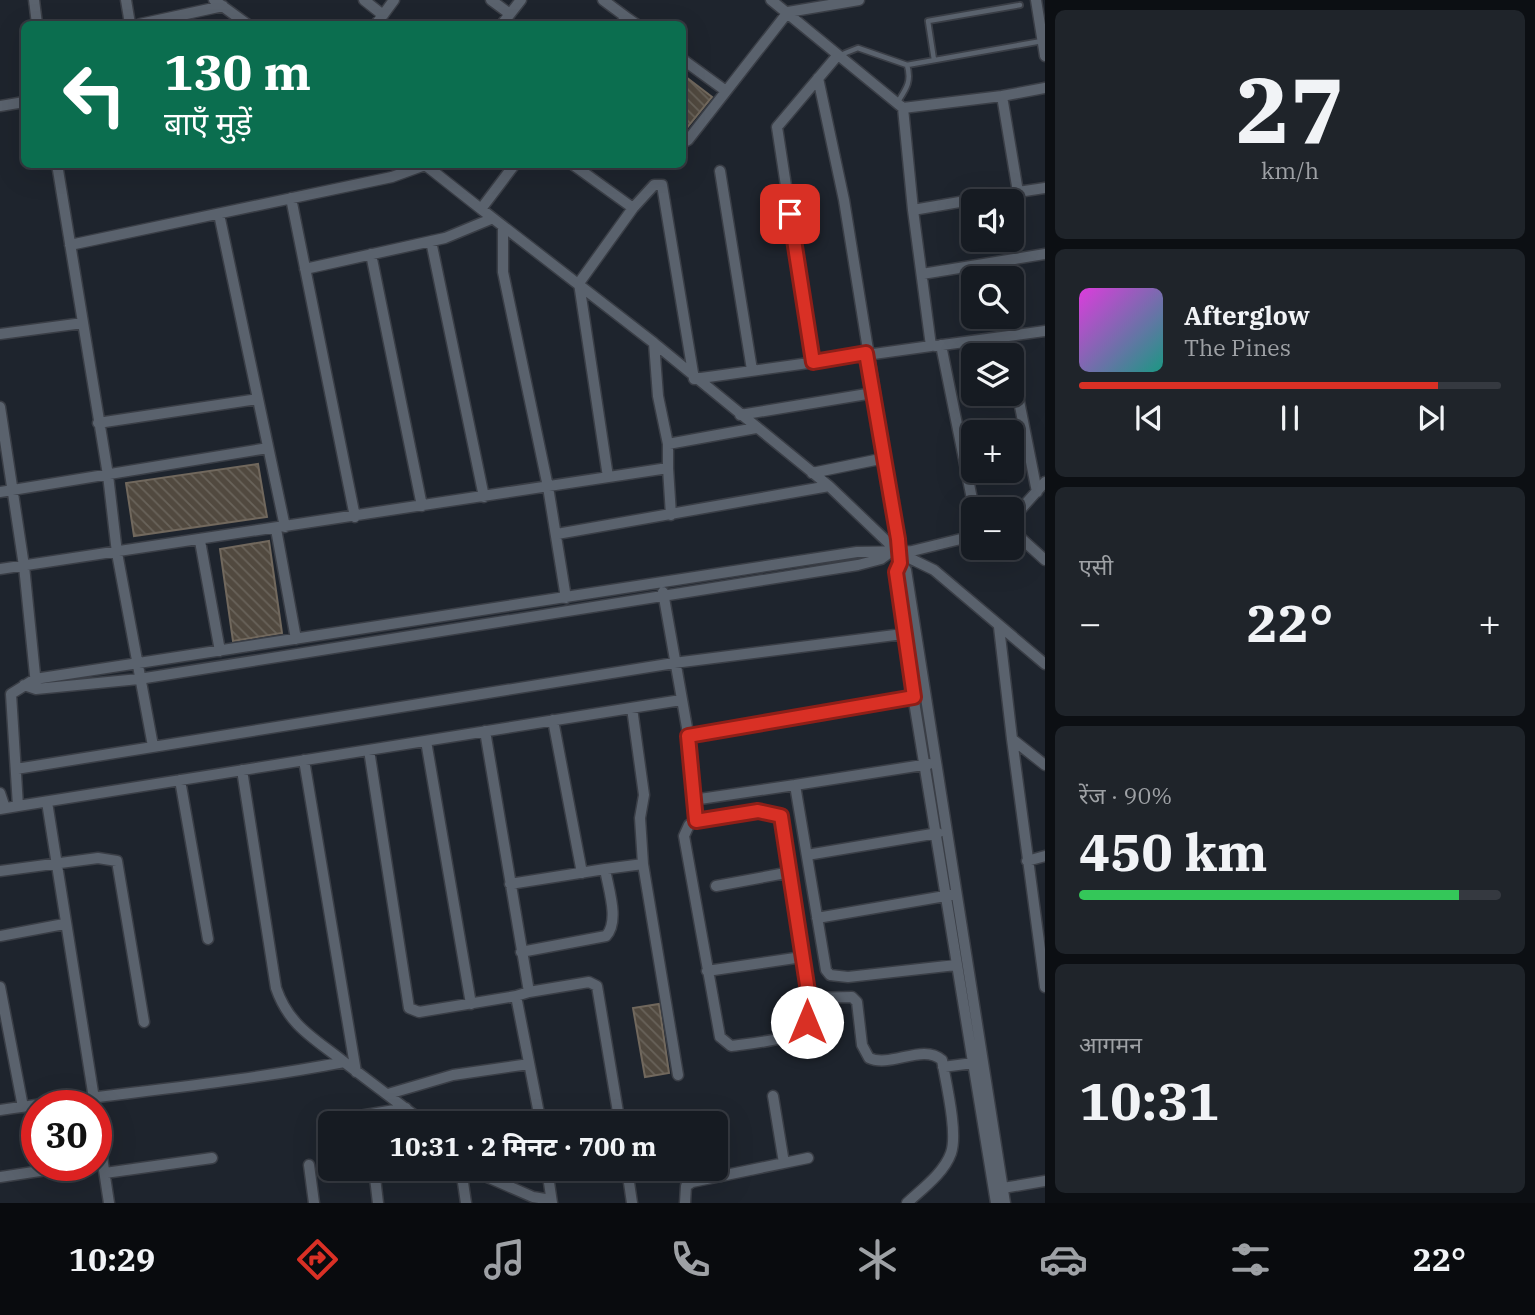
<!DOCTYPE html>
<html lang="hi">
<head>
<meta charset="utf-8">
<style>
  :root { --surface:#161b22; --page:#1f242a; --text:#f1f3f6; --muted:#9ea1a5; --line:#353940; --accent:#d93025 }
  body { margin:0; font-family:"IBM Plex Serif","Noto Sans Devanagari",serif; background:var(--page); color:var(--text); height:100vh; display:flex; flex-direction:column; font-size:26px; white-space:nowrap }
  * { box-sizing:border-box; margin:0 }
  p { font-size:23px; color:var(--muted) }
  .icon { flex:none; width:38px; height:38px; fill:none; stroke:currentColor; stroke-width:2; stroke-linecap:round; stroke-linejoin:round }
  .map { position:relative; flex:1; overflow:hidden }
  .details { display:flex; flex-direction:column; gap:10px; padding:10px; background:#0c0f13; width:490px }
  .details>* { flex:none }
  .top-card { position:absolute; left:21px; top:21px; width:665px; height:147px; border-radius:10px; box-shadow:0 7px 28px #0002,0 0 0 2px var(--line); background:#0b6e4f; color:#fff; overflow:hidden }
  .tools { position:absolute; left:961px; top:189px; display:grid; gap:14px }
  .tools a { display:grid; place-items:center; width:63px; height:63px; border-radius:10px; background:var(--surface); box-shadow:0 7px 28px #0002,0 0 0 2px var(--line); font-size:35px }
  .speed { position:absolute; left:21px; top:1090px; display:flex; gap:14px; font-size:35px; font-weight:700; text-align:center }
  .speed>* { display:grid; place-content:center; width:91px; height:91px; border-radius:50%; background:var(--surface); box-shadow:0 7px 28px #0002,0 0 0 2px var(--line); line-height:1 }
  .speed .limit { border:10px solid #d22; background:#fff; color:#111 }
  .pin { position:absolute; display:grid; place-items:center; width:60px; height:60px; color:#fff; margin:-30px; border-radius:14px; box-shadow:0 4px 10px #0006 }
  .me { position:absolute; width:77px; margin:-38px; rotate:0deg; stroke-linejoin:round; filter:drop-shadow(0 0 5px #0008) }
  .turn { display:flex; align-items:center; gap:24px; height:147px; padding:0 28px; font-size:32px }
  .turn .icon { width:91px; height:91px; stroke-width:2.5 }
  .turn b { display:block; font-size:49px; line-height:60px }
  .big { font-size:52px; font-weight:700; line-height:1.1 }
  .details .card { flex:1; display:flex; flex-direction:column; justify-content:center; gap:10px; min-width:0; padding:0 24px; border-radius:10px; background:var(--page) }
  .details .dial { align-items:center; gap:0 }
  .dial b { font-size:91px; line-height:1 }
  .song { display:flex; align-items:center; gap:21px }
  .cover { width:84px; height:84px; border-radius:10px; background:linear-gradient(135deg,hsl(300 70% 55%),hsl(170 70% 35%)) }
  .played { height:7px; border-radius:4px; background:linear-gradient(90deg,var(--accent) 85%,var(--line) 85%) }
  .keys { display:flex; justify-content:space-around; direction:ltr }
  .heat { display:flex; justify-content:space-between; align-items:center; font-size:38px; direction:ltr }
  .charge { height:10px; border-radius:5px; background:linear-gradient(90deg,#34c759 90%,var(--line) 0) }
  .trip { position:absolute; left:318px; top:1111px; width:410px; height:70px; border-radius:10px; background:var(--surface); box-shadow:0 7px 28px #0002,0 0 0 2px var(--line); font-weight:700; line-height:70px; text-align:center }
  .tab-bar { display:flex; height:112px; justify-content:space-around; align-items:center; background:#090b0e; color:var(--muted) }
  .tab-bar .icon { width:49px; height:49px }
  .tab-bar .current { color:var(--accent) }
  .tab-bar b { font-size:32px; color:var(--text) }
  main { display:flex; flex:1; min-height:0 }
  .map>svg:first-child { display:block }
  .building { fill:url(#building-back-hatch); stroke:#71685d; stroke-width:2 }
  .lines { fill:none; stroke-linecap:round; stroke-linejoin:round }
  .lane-casing { stroke:#3a3e46; stroke-width:8 }
  .street-casing { stroke:#3a3e46; stroke-width:13 }
  .lane { stroke:#5a626d; stroke-width:4.5 }
  .street { stroke:#5a626d; stroke-width:10 }
  .route-casing { stroke:#8d1f18; stroke-width:18 }
  .route { stroke:#d93025; stroke-width:12 }
</style>
</head>
<body>
<main>
<div class="map">
<svg width="1045" height="1203" viewBox="0 0 1045 1203">
  <defs>
    <pattern id="building-back-hatch" width="6" height="6" patternUnits="userSpaceOnUse" patternTransform="scale(1.75)"><rect width="6" height="6" fill="#51493f"/><path d="M-1 5l2 2M0 0l6 6M5-1l2 2" fill="none" stroke="#69635a"/></pattern>
  </defs>
  <rect width="100%" height="100%" fill="#1e242d"/>
  <path class="building" d="M682,74l30,23 -30,37z
    M258,464l9,53 -133,19 -8,-53z
    M269,541l13,92 -49,8 -13,-92z
    M659,1004l10,69 -24,4 -12,-69z"/>
  <g class="lines">
    <defs>
      <path id="lane" d="M838,56l20,-8 49,17c5,17 -1,24 -10,38
        M934,60l-6,-39 92,-16
        M907,65l135,-24"/>
      <path id="street" d="M34,0l3,24
        M126,0l4,24
        M214,0l33,24
        M364,0l19,15 11,-15
        M491,0l19,14 11,-14
        M603,0l23,17 -5,7
        M771,0l132,108 99,-12 16,96 -105,18 -10,-102
        M1036,0l9,56
        M626,17l10,7
        M140,24l83,-18
        M376,24l7,-9
        M502,24l8,-10
        M682,59l44,32
        M818,78l26,122 51,318 5,45 -4,9 7,62 93,569
        M1002,96l43,-8
        M0,106l24,-4
        M682,143l6,-3 100,-128 71,-12
        M57,164l51,311 9,78 36,193
        M424,164l57,45 34,-45
        M572,164l61,44 -54,75 29,194
        M720,171l32,199
        M1018,192l27,-4
        M291,198l64,319
        M633,208l21,-23h8l32,194 237,-33 -18,-136
        M481,209l173,134 175,143 70,67 35,17 111,94
        M219,214l66,313
        M503,226v46l45,215 18,111
        M431,241l53,256
        M70,245l322,-68 33,-12
        M371,254l51,252
        M305,269l140,-31 46,-19
        M922,274l123,-20
        M0,334l83,-11
        M654,343l4,53 10,48
        M941,345l33,164
        M935,346l110,-15
        M813,362l-36,-235 60,-71
        M1017,391l20,101
        M0,407l24,159 12,119
        M740,415l133,-22
        M98,423l160,-24
        M668,468l3,47
        M812,473l73,-15
        M0,492l268,-44
        M1012,519l33,-37
        M276,529l20,110
        M1012,530l33,30
        M557,534l272,-48
        M200,541l20,110
        M900,563l6,7 99,633
        M0,569l668,-101v-24l88,-16
        M663,592l26,147 7,82 62,-10 23,5 21,141
        M999,627l13,112 33,26
        M24,685l12,4 103,-10 719,-114 23,-6 8,-6
        M553,720l29,153
        M485,731l44,261 -13,4 25,128
        M688,736l226,-39
        M1012,739l33,248
        M426,741l45,263
        M369,750l40,258 10,4 97,-16
        M304,760l52,312
        M16,769l658,-106 229,-29
        M242,770l34,218c13,38 38,50 68,74
        M180,780l28,159
        M795,785l134,-21
        M0,793l5,15
        M693,800l102,-15 31,185 4,5 18,2 108,-12
        M47,802l48,303
        M18,806l663,-106
        M0,809l18,-3 -7,-112 24,-15 822,-127 55,-1 61,-15
        M696,821l-7,4 -5,11 36,201 11,9c18,-3 71,-5 76,-26 2,-7 1,-15 2,-22
        M807,855l131,-22
        M1027,861l18,-5
        M643,864l35,211
        M605,869l38,-5 -3,-46 4,-23 -12,-87
        M0,871l98,-13 19,3 27,161
        M510,884l95,-15c3,19 15,52 1,67l-85,16
        M716,886l75,-14
        M817,918l134,-23
        M0,936l64,-12
        M707,971l95,-14 7,41 43,-1 5,5 5,43 7,13c22,10 54,-15 73,2 4,23 16,73 9,93 -7,20 -29,36 -44,50
        M0,987l23,120
        M529,992l60,-10 8,4 23,138
        M943,1067l30,-4
        M388,1094l65,-19 76,-11
        M773,1096l11,67
        M0,1110c115,-17 230,-26 344,-48l82,62
        M96,1117l13,86
        M354,1117l52,-9
        M309,1165l5,38
        M374,1169l4,34
        M461,1169l5,34
        M469,1169l64,28 18,3
        M547,1169l5,34
        M627,1169l5,34
        M105,1173l107,-15
        M0,1177l73,-11
        M1003,1188l42,-7
        M685,1203l1,-17 6,-4 116,-24"/>
    </defs>
    <use href="#lane" class="lane-casing"/>
    <use href="#street" class="street-casing"/>
    <use href="#lane" class="lane"/>
    <use href="#street" class="street"/>
  </g>
  <g class="lines">
    <defs>
      <path id="route" d="M790,214l23,148 53,-9 32,186 2,24 -4,9 18,125 -226,39 8,85 62,-10 23,5 28,182 -2,24"/>
    </defs>
    <use href="#route" class="route-casing"/>
    <use href="#route" class="route"/>
  </g>
</svg>
<div class="tools">
<a><svg class="icon" aria-label="sound" viewBox="0 0 24 24"><path d="M4 9h4l5-4v14l-5-4H4zM17 9q2 3 0 6"/></svg></a>
<a><svg class="icon" aria-label="search" viewBox="0 0 24 24"><circle cx="10" cy="10" r="6"/><path d="M15 15l6 6"/></svg></a>
<a><svg class="icon" aria-label="layers" viewBox="0 0 24 24"><path d="M12 4l9 5-9 5-9-5zM3 14l9 5 9-5"/></svg></a>
<a>+</a>
<a>−</a>
</div>
<div class="speed"><div class="limit">30</div></div>
<div class="pin" style="left:790px;top:214px;background:#d93025"><svg class="icon" aria-label="arrive" viewBox="0 0 24 24"><path d="M6 21V4h12l-3 4 3 4H6"/></svg></div>
<svg class="me" style="left:807px;top:1022px" viewBox="-20 -20 40 40"><circle r="19" fill="#fff"/><path d="M0-13L10 11 0 6-10 11z" fill="#d93025"/></svg>
<div class="trip">10:31 · 2 मिनट · 700 m</div>
<div class="top-card">
<div class="turn"><svg class="icon" aria-label="left" viewBox="0 0 24 24"><path d="M17 20v-9H6M10 6l-5 5 5 5"/></svg><div><b>130 m</b>बाएँ मुड़ें</div></div>
</div>
</div>
<section class="details">
<div class="card dial"><b>27</b><p>km/h</p></div>
<div class="card">
<div class="song"><i class="cover"></i><div><b>Afterglow</b><p>The Pines</p></div></div>
<div class="played"></div>
<div class="keys"><svg class="icon" aria-label="previous" viewBox="0 0 24 24"><path d="M18 5L8 12l10 7zM5 5v14"/></svg><svg class="icon" aria-label="pause" viewBox="0 0 24 24"><path d="M8 5v14M16 5v14"/></svg><svg class="icon" aria-label="next" viewBox="0 0 24 24"><path d="M6 5l10 7-10 7zM19 5v14"/></svg></div>
</div>
<div class="card"><p>एसी</p>
<div class="heat"><a>−</a><b class="big">22°</b><a>+</a></div>
</div>
<div class="card"><p>रेंज · 90%</p><b class="big">450 km</b><div class="charge"></div></div>
<div class="card"><p>आगमन</p><b class="big">10:31</b></div>
</section>
</main>
<nav class="tab-bar">
<b>10:29</b>
<svg class="icon current" aria-label="directions" viewBox="0 0 24 24"><path d="M12 3l9 9-9 9-9-9zM9 14v-3h6M13 9l2 2-2 2"/></svg>
<svg class="icon" aria-label="music" viewBox="0 0 24 24"><path d="M9 18V5l10-2v13"/><circle cx="6" cy="18" r="3"/><circle cx="16" cy="16" r="3"/></svg>
<svg class="icon" aria-label="phone" viewBox="0 0 24 24"><path d="M5 4h4l2 5-3 2q2 4 5 5l2-3 5 2v4C11 20 4 13 5 4z"/></svg>
<svg class="icon" aria-label="climate" viewBox="0 0 24 24"><path d="M12 3v18M4 7l16 10M4 17L20 7"/></svg>
<svg class="icon" aria-label="car" viewBox="0 0 24 24"><path d="M5 17H2v-5l4-1 3-4h7l3 4 3 1v5h-3M9 17h6M6 11h13"/><circle cx="7" cy="17" r="2"/><circle cx="17" cy="17" r="2"/></svg>
<svg class="icon" aria-label="filters" viewBox="0 0 24 24"><path d="M4 7h16M4 17h16"/><circle cx="9" cy="7" r="2"/><circle cx="15" cy="17" r="2"/></svg>
<b>22°</b>
</nav>
</body>
</html>
